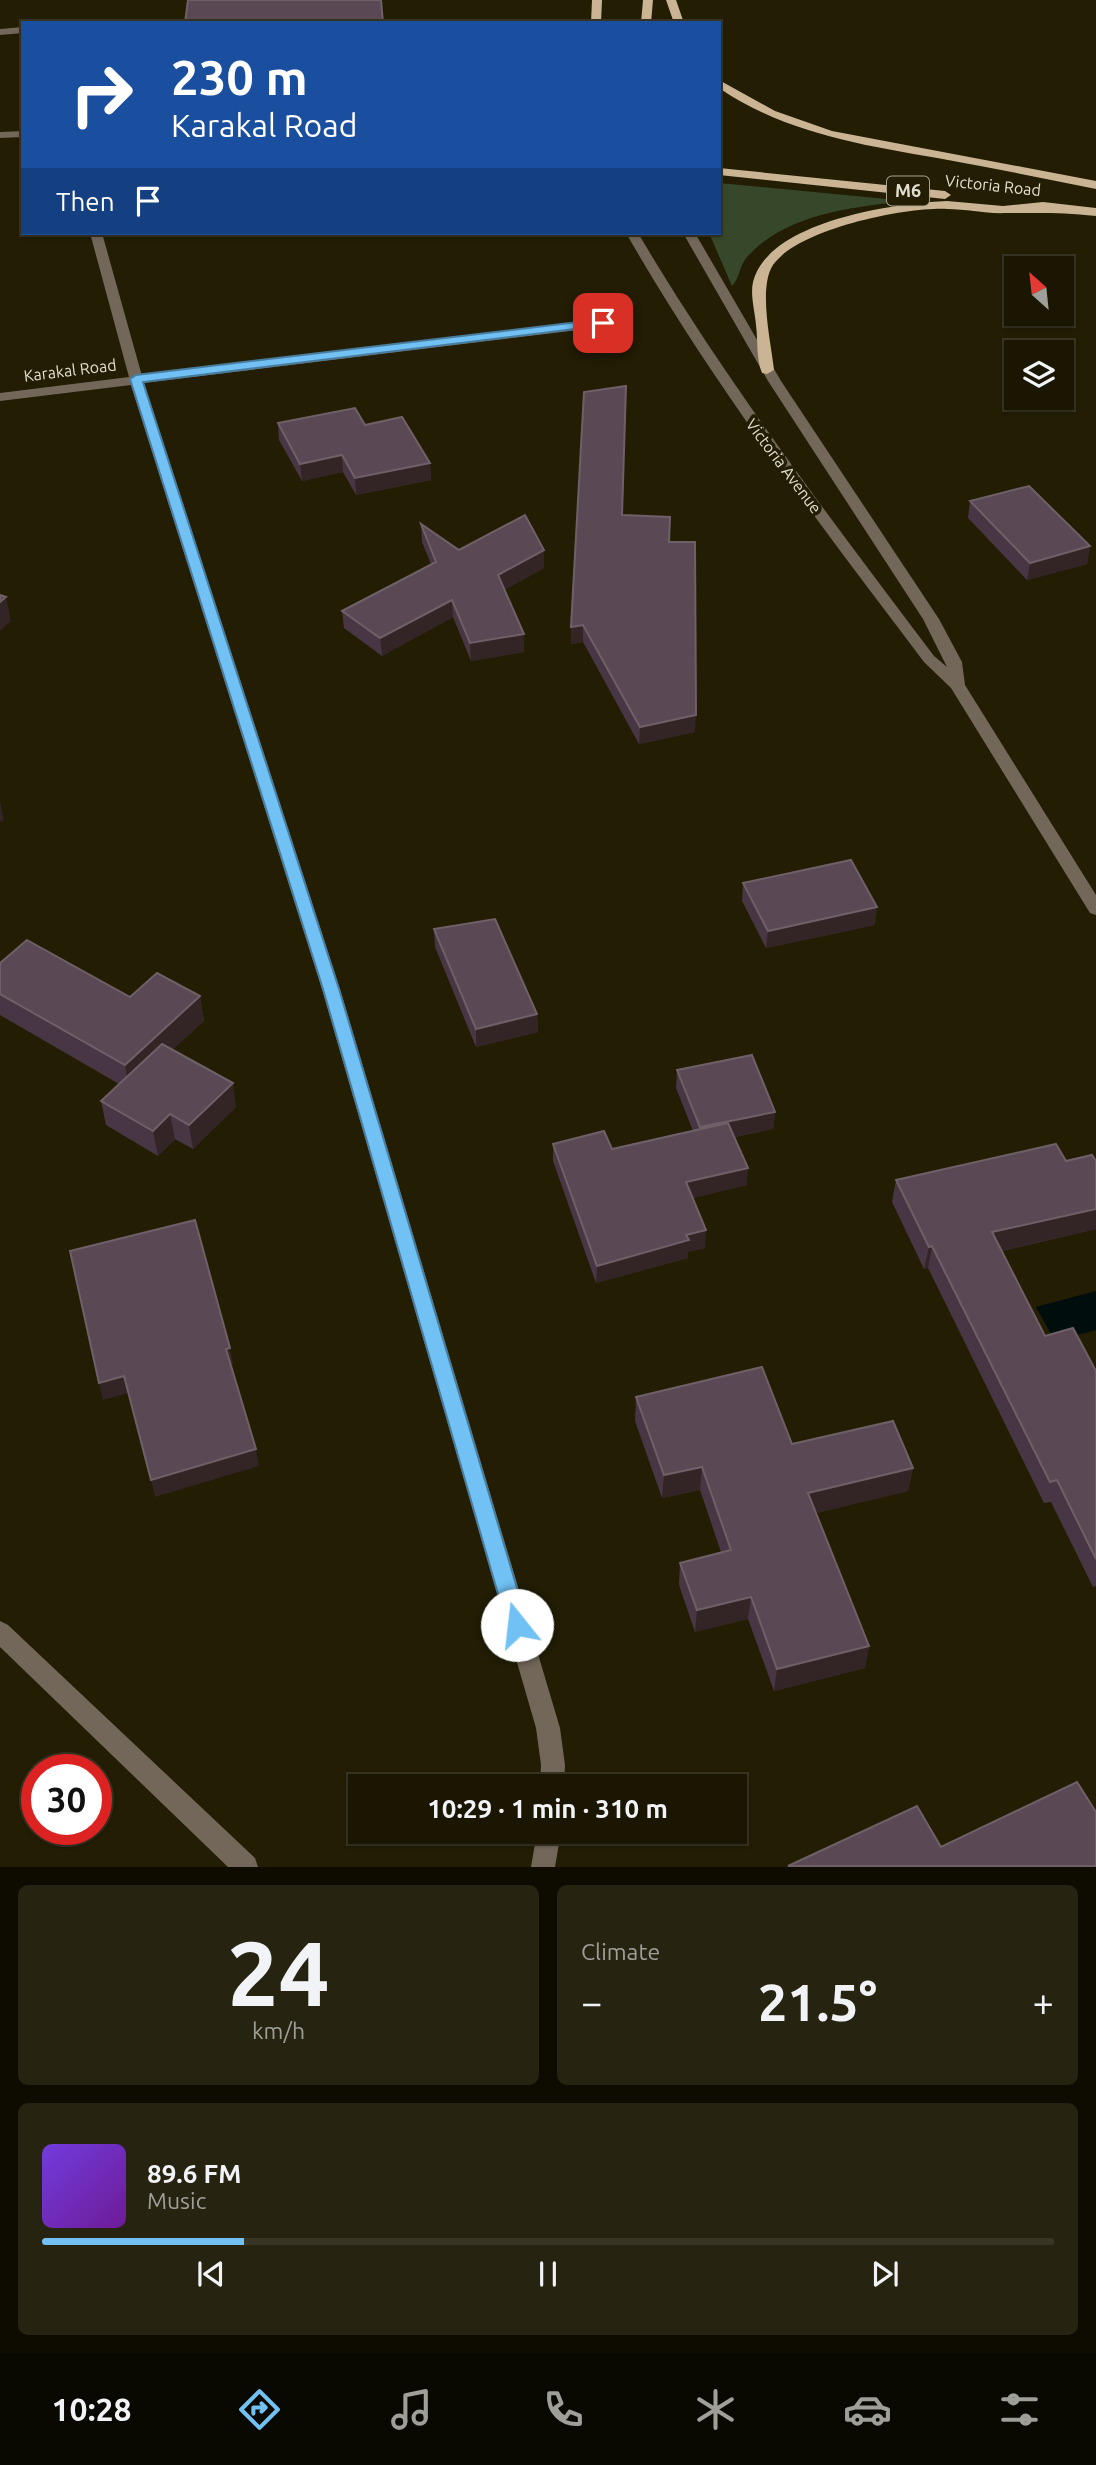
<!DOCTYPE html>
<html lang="en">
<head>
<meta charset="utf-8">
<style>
  :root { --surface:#1a1602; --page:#272311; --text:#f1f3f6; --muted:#9f9f99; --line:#383524; --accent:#71c1f4 }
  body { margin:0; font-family:Ubuntu,sans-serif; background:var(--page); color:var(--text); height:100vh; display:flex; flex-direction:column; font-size:26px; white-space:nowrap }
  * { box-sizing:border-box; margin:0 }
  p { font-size:23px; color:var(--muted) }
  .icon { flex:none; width:38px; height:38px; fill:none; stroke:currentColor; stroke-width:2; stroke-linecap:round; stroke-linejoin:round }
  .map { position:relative; height:1867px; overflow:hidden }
  .details { display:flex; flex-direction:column; gap:18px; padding:18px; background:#0e0c01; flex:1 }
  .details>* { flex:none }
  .hud { position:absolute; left:21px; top:21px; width:700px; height:214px; border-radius:0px; box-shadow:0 2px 5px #0004,0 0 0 2px var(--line); background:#1a4fa0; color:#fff; overflow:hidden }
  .needle { width:46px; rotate:333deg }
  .tools { position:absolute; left:1004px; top:256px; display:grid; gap:14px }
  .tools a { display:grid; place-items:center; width:70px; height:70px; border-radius:0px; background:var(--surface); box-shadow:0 2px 5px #0004,0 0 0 2px var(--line); font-size:35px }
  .speed { position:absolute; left:21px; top:1754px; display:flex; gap:14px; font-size:35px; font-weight:700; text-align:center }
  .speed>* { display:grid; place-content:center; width:91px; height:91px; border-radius:50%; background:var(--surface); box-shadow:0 2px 5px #0004,0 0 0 2px var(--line); line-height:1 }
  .speed .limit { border:10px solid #d22; background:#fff; color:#111 }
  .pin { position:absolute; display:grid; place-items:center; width:60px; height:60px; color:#fff; margin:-30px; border-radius:14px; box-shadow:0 4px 10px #0006 }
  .me { position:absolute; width:77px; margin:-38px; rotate:344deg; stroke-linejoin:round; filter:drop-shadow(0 0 5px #0008) }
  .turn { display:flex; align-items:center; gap:24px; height:147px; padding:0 35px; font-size:32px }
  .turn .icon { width:91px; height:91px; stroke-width:2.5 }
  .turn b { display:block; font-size:49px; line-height:60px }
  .then { display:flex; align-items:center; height:66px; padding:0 35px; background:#0003; gap:14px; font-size:26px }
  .big { font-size:52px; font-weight:600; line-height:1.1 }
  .details .widget { flex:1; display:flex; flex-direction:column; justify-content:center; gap:10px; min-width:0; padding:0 24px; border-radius:10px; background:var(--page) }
  .details .dial { align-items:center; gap:0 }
  .dial b { font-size:91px; line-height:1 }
  .song { display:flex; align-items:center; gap:21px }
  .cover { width:84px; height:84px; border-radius:10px; background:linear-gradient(135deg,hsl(260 70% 55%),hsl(280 70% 35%)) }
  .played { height:7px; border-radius:4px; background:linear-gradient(90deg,var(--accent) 20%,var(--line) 20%) }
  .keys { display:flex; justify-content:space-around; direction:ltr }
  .heat { display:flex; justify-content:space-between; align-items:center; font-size:38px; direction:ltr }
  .details .tiles { flex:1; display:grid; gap:18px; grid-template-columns:1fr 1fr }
  .widget:last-child { grid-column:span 2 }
  .trip { position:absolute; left:348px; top:1774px; width:399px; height:70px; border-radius:0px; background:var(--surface); box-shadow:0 2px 5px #0004,0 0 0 2px var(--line); font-weight:600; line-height:70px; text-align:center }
  .tab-bar { display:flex; height:112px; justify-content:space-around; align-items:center; background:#0a0901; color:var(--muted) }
  .tab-bar .icon { width:49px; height:49px }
  .tab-bar .on { color:var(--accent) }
  .tab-bar b { font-size:32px; color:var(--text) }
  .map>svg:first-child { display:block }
  .green { fill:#37482a }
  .water { fill:#000d0d }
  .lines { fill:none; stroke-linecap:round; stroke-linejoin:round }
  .minor { fill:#726759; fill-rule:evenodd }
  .major { fill:#cab494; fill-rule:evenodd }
  .wall { fill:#493645 }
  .shaded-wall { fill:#332425 }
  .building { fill:#5a4854; stroke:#6f6068; stroke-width:2 }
  .route { fill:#71c1f4; stroke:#497d9f; stroke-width:2 }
  .labels { text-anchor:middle; stroke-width:7; stroke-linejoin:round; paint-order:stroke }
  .far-street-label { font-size:16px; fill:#e2dfd0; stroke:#221d03 }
  .shield { fill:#221d03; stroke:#a8a592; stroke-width:2 }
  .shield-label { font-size:18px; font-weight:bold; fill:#e2dfd0 }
</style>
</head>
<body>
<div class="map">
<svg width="1096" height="1867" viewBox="0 0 1096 1867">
  <rect width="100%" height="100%" fill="#221d03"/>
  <path class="green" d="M719,183l188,18c-54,6 -122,13 -160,56 -8,9 -7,21 -15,29l-23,-53h10z"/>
  <path class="water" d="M1096,1291v39l-41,11 -19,-34z"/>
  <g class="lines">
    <path class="minor" d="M23,27v6l-23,2v-6z
      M23,131v6l-23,1v-6z
      M90,233h12l40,143 461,-57 6,4 -6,4 -459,56 196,606 220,739 5,37 -1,22h-24l1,-22 -5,-37 -214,-739 -191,-604 -131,16v-8l129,-16z
      M626,233h12c88,149 192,285 296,423l13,11 -24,-48 -155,-238 -85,-148h12l86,148 158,238 23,43 3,23 131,210v20l-6,-2 -139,-225 -27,-26c-105,-139 -211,-277 -298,-429z
      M0,1621l8,4 247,233 3,9h-30l-228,-220z
      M537,1832h24l-6,35h-24z"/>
    <path class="major" d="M592,0h10l-1,23h-10z
      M643,0h10l-2,23h-10z
      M666,0h10l8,23h-10z
      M719,80l56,31 57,20 264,50v8c-49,-10 -99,-20 -148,-29 -80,-14 -160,-25 -229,-72z
      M719,168l226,23 6,4 -6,4 -226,-24z
      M947,201l56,5 40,-4 53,6v8c-34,-4 -57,-3 -90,-3 -20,1 -39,-4 -59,-4 -42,-2 -149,20 -174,56 -15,23 -2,77 1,105l-7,4 -5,-1c-6,-14 -4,-33 -6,-48 -1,-13 -6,-30 -3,-43 15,-61 142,-79 194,-81z"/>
  </g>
  <path class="wall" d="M278,423l87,2 65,38 1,17 -75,15 -13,-23 -41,9 -23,-41z
    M970,501l120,45 -3,18 -60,16 -59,-62z
    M622,515l47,27 26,190 -56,12 -56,-102 -12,2z
    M421,524l38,26h85v18l-40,22 20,62 -53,9 -18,-44 -71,39 -38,-28 -2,-17 89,-47 -9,-22z
    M743,883l132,42 -109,23 -24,-47z
    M434,929l103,85 1,18 -62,15 -41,-100z
    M0,963l130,34 70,-1 4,25 -31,28 63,58 -43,42 -18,-10 -17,17 -52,-31 -5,-24 18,-17 -119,-69z
    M677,1070l98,42 -2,17 -38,8 12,48 -54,13 12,50 -17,4v6l-92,25 -43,-122v-17l59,5 81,-18 -17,-43z
    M1066,1161h30v68l-94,22 43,85 51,35v215l-3,1 -42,-85 -7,1 -116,-235 -4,1 -32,-67 4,-22z
    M636,1397l156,47 121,24 -5,23 -92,22 53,133 -4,22 -91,23 -26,-72 -53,13 -16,-47 1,-22 41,-11 -21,-62 -38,8 -27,-77z"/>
  <path class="shaded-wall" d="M342,455l1,17 -41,9 -2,-17z
    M430,463l1,17 -75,15 -1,-17z
    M1090,546l-3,18 -60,16 3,-17z
    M544,550v18l-46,25v-18z
    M6,597l5,24 -11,10v-29z
    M452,600l1,17 -71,39 -2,-18z
    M583,625v17l-12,2v-17z
    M524,634v18l-53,9 -1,-18z
    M696,715l-1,17 -56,12 1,-17z
    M0,801l4,20 -4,1z
    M877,907l-2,18 -109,23 2,-17z
    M200,996l4,25 -75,69 -4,-25z
    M537,1014l1,18 -62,15v-18z
    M233,1083l3,24 -43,42 -4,-24z
    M775,1112l-2,17 -75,15 2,-17z
    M170,1114l5,25 -17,17 -5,-25z
    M748,1168l-1,17 -62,15 1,-18z
    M1096,1209v20l-109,25 5,-22z
    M706,1230l-1,18 -17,4v6l-92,25 1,-17 89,-31z
    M932,1246l-4,22 -4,1 5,-22z
    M230,1348l3,17 -4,1 -3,-17z
    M124,1376l4,17 -25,7 -4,-17z
    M256,1449l3,17 -104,31 -4,-17z
    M702,1467l-2,23 -38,8 2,-23z
    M913,1468l-5,23 -103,25 3,-23z
    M751,1597l-3,22 -53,13 2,-22z
    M869,1646l-4,22 -91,23 3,-22z"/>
  <path class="building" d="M188,0h193l2,23h-198z
    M626,386l-4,129 48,2 -1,25h26l1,173 -56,12 -57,-102 -12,2 13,-235z
    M355,408l10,17 37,-8 28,46 -75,15 -13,-23 -42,9 -22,-41z
    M1029,486l61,60 -60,17 -60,-62z
    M525,515l19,35 -46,25 26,59 -54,9 -18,-43 -72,38 -38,-27 94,-49 -15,-38 38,26z
    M0,595l6,2 -6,5z
    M851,860l26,47 -109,24 -25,-48z
    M495,919l42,95 -61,15 -42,-100z
    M27,940l103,57 27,-24 43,23 -75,69 -125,-71v-31z
    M162,1044l71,39 -44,42 -19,-11 -17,17 -52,-30z
    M752,1055l23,57 -75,15 -23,-57z
    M728,1123l20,45 -62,14 20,48 -20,5 3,5 -92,26 -44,-122 51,-13 8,18z
    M1056,1144l10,17 26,-6 4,6v48l-104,23 53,104 28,-8 23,43v188l-39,-79 -7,2 -118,-236 -3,1 -33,-67z
    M195,1220l35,128 -4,1 30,100 -105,31 -27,-104 -25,7 -29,-132z
    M762,1367l30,77 101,-23 20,47 -105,25 61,153 -92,23 -26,-72 -54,13 -17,-47 51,-13 -29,-83 -38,8 -28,-78z
    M1077,1782l19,30v54h-308l129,-60 24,41z"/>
  <path class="route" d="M603,319l6,4 -2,2 -464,57 196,607 189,636 -3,7 -8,2 -7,-2 -3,-7 -184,-636 -193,-610 6,-4z"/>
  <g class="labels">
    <g class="far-street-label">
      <text transform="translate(993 185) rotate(6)" y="6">Victoria Road</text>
      <text transform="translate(70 370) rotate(-7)" y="6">Karakal Road</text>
      <text transform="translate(784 466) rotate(53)" y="6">Victoria Avenue</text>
    </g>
    <rect class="shield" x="887" y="176.5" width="42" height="29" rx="5"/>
    <g class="shield-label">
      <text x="908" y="197">M6</text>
    </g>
  </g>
</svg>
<div class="tools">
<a><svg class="needle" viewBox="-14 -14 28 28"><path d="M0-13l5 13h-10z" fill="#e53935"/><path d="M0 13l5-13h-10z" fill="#9f9f99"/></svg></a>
<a><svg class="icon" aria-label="layers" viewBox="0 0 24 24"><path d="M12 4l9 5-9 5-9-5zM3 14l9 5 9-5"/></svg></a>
</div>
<div class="speed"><div class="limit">30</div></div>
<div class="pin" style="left:603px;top:323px;background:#d93025"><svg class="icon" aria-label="arrive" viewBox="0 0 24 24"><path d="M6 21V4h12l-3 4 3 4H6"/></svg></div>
<svg class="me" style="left:517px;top:1625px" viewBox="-20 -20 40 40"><circle r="19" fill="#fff"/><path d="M0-13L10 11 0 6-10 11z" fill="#71c1f4"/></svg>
<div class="trip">10:29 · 1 min · 310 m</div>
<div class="hud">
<div class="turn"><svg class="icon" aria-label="right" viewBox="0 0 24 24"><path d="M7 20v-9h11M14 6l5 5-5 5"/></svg><div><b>230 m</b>Karakal Road</div></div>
<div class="then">Then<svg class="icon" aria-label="arrive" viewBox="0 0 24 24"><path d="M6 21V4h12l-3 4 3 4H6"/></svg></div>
</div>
</div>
<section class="details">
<div class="tiles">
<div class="widget dial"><b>24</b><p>km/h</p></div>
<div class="widget"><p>Climate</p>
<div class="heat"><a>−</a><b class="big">21.5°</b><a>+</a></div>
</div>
<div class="widget">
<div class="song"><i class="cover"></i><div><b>89.6 FM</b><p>Music</p></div></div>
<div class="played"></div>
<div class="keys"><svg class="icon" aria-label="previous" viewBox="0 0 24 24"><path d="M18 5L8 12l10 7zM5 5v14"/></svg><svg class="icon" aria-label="pause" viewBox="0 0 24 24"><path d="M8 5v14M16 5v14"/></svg><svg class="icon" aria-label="next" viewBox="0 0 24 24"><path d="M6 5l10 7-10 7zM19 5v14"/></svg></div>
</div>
</div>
</section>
<nav class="tab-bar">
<b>10:28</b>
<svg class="icon on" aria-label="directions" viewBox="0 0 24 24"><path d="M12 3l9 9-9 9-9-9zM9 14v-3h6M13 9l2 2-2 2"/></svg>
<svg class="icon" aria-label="music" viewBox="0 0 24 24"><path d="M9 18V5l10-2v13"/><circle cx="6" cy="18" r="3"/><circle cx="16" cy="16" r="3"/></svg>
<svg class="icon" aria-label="phone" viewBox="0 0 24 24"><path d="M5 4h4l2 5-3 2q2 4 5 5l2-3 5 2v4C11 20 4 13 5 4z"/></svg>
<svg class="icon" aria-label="climate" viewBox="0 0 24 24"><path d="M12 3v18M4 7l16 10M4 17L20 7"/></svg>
<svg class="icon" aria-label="car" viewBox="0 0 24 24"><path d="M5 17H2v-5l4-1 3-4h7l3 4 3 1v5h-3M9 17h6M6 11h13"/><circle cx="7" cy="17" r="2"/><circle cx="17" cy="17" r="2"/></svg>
<svg class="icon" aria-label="filters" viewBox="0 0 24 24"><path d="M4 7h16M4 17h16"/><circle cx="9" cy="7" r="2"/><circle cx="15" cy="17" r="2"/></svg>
</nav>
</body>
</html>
